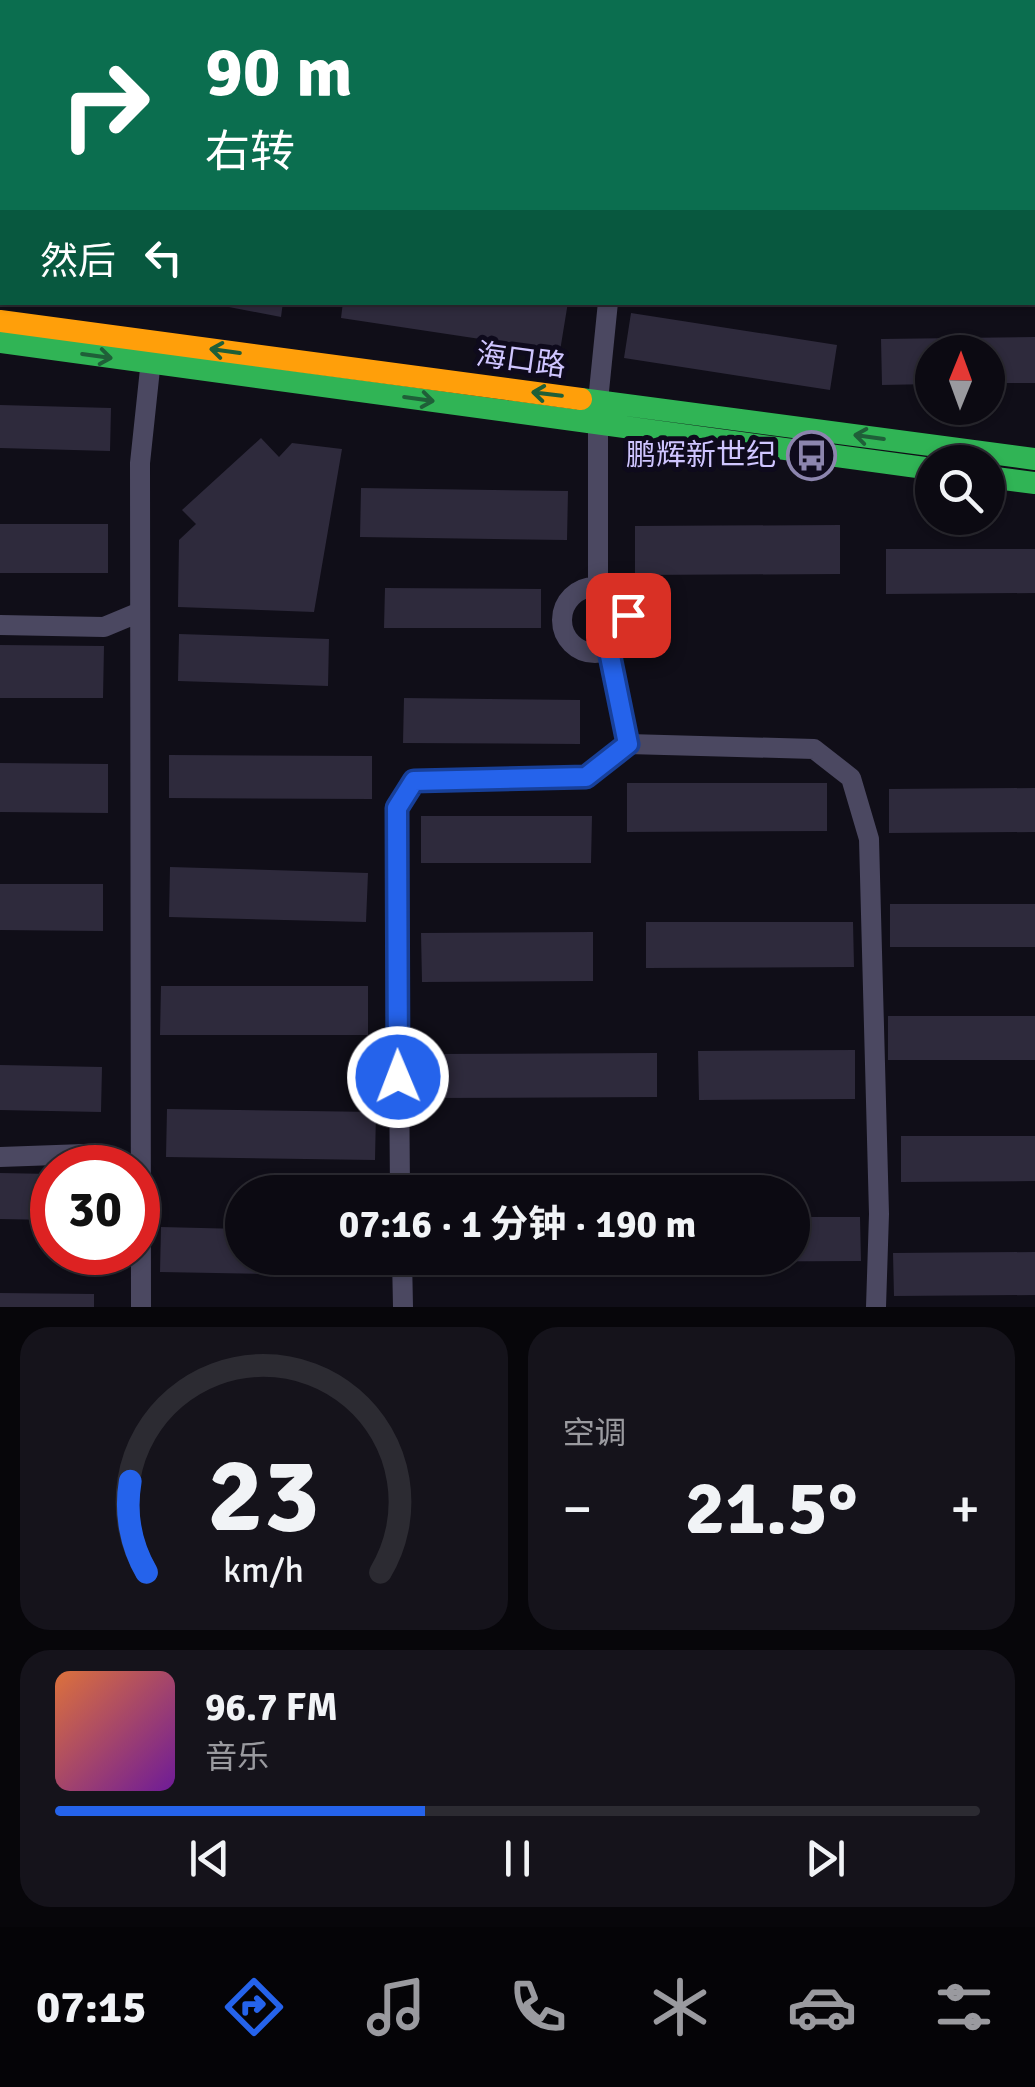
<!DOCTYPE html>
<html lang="zh">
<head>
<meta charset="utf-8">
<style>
  :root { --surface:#0c0a12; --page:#15131b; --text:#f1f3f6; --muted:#9a9a9f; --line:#2c2b32; --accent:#2563eb }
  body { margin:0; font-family:Signika,"Noto Sans SC",sans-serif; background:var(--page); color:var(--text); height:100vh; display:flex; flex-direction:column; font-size:38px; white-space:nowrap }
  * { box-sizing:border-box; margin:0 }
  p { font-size:32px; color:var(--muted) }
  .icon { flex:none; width:55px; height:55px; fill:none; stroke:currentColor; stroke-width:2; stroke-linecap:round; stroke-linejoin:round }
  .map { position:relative; height:1307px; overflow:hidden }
  .sheet { display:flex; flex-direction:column; gap:20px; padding:20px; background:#07060a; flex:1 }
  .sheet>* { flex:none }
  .guide { position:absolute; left:0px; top:0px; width:1035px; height:305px; box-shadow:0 2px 8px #0004,0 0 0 2px var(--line); background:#0b6e4f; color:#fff; overflow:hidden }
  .needle { width:65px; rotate:1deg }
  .tools { position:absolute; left:915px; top:335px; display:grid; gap:20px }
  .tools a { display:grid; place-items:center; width:90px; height:90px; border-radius:50%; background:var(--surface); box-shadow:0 2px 8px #0004,0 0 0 2px var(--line); font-size:50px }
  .speed { position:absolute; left:30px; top:1145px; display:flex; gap:20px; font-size:50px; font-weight:700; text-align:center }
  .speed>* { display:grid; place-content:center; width:130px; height:130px; border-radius:50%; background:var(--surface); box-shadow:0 2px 8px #0004,0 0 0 2px var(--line); line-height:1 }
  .speed .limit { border:15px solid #d22; background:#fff; color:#111 }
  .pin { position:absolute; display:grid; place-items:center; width:85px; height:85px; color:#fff; margin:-42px; border-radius:20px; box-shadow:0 5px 15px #0006 }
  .me { position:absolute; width:110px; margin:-55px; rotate:359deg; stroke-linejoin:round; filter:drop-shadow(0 0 8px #0008) }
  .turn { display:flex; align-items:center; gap:35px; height:210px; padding:0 40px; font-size:45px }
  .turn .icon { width:130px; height:130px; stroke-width:2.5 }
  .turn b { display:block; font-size:70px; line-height:85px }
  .then { display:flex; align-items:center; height:95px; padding:0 40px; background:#0003; gap:20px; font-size:38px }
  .big { font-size:75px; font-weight:700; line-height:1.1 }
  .sheet .card { flex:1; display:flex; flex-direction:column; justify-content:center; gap:15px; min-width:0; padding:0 35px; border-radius:30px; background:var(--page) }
  .sheet .dial { align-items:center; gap:0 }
  .dial svg { height:260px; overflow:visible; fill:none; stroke:var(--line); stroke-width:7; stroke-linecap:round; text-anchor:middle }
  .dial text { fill:var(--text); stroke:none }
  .song { display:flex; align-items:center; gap:30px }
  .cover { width:120px; height:120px; border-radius:15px; background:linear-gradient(135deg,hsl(20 70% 55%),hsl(280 70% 35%)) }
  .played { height:10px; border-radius:5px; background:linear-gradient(90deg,var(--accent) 40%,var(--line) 40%) }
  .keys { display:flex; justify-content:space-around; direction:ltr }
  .heat { display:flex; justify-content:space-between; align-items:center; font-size:55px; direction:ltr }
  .sheet .tiles { flex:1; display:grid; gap:20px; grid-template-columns:1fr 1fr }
  .card:last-child { grid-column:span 2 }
  .trip { position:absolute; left:225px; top:1175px; width:585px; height:100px; border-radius:50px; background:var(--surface); box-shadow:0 2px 8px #0004,0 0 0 2px var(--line); font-weight:700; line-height:100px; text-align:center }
  .menu { display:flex; height:160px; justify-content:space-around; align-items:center; background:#050407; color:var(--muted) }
  .menu .icon { width:70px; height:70px }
  .menu .active { color:var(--accent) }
  .menu b { font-size:45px; color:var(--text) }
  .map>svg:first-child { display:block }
  .building { fill:#2e2a3c }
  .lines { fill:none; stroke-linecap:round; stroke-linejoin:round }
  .street { stroke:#4b4861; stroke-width:20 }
  .fast { stroke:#30b455; stroke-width:22 }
  .slow { stroke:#ff9f0a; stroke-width:22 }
  .oneway { stroke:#1f5f38 }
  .route-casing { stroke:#184099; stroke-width:25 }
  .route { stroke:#2563eb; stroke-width:18 }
  .labels { text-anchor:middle; stroke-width:10; stroke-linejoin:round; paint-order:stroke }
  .street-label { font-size:30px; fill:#cfc5ff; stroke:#0e0a1c }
  .poi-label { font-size:30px; fill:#cfc5ff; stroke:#0e0a1c; text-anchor:end }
</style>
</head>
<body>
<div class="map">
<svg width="1035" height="1307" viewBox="0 0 1035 1307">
  <rect width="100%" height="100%" fill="#100e18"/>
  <path class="building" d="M203,302h80l-2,15z
    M343,302h225l-8,49 -219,-33z
    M631,313l206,32 -7,45 -206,-32z
    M1035,337v46h-47v-31h-56v32l-50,1 -1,-46z
    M0,405l111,3 -1,43 -110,-3z
    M261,438l18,19 13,-14 50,6 -28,163 -136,-5 1,-67 17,-16 -14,-14z
    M361,488l207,3 -1,49 -207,-3z
    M0,524h108v49h-108z
    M840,525v49l-205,1v-49z
    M886,549h149v44l-149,1z
    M385,588l156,1v39h-157z
    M179,634l150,5 -1,47 -150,-5z
    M0,645l104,1 -1,52h-103z
    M404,698l176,2v44l-177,-1z
    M169,755l203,1v43l-203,-1z
    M0,763l108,1v49l-108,-1z
    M627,783h200v48l-200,1z
    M1035,788v44l-146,1v-44z
    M421,816h171l-1,47h-170z
    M170,867l198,6 -2,49 -197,-5z
    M0,884h103v47l-103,-1z
    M890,904h145v43h-145z
    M646,922h207l1,45 -208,1z
    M593,932v49l-171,1 -1,-49z
    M161,986h207v49h-208z
    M888,1016h147v44h-147z
    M855,1050v49l-156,1 -1,-49z
    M657,1053v44l-228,1v-44z
    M0,1065l102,2 -1,45 -101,-2z
    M167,1109l209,3 -1,48 -209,-3z
    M901,1136h134v45l-134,1z
    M0,1173l52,1v46l-52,-1z
    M792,1217h68l1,44 -180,1v-4h111z
    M161,1227l81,2v29h129v18l-211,-4z
    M1035,1252v43l-141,1 -1,-43z
    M419,1258h233v5l-233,1z
    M0,1293l94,1v13h-94z"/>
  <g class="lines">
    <path class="street" d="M742,0l20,2
      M88,2l7,-2
      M562 620a33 33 0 1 1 66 0a33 33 0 1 1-66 0Z
      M598,587v-186l10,-99
      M0,625l104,2 36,-15
      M609,651l19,93
      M0,1157l84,-3
      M400,1192l-3,-383 17,-28 172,-4 42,-33 186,5 37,29 18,61 10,375 -3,93
      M402,1258l1,49
      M141,1307l-1,-844 12,-113"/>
    <path class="fast" d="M0,342l932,127
      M581,399l454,60
      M988,477l47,6"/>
    <path class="slow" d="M0,321l581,78"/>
  </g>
  <defs><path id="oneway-shaft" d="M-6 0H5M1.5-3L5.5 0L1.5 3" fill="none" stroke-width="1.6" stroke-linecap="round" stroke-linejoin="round" transform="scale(2.5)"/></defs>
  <g class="oneway">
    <use href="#oneway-shaft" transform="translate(225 351) rotate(-172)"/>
    <use href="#oneway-shaft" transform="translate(97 356) rotate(8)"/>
    <use href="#oneway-shaft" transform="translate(547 394) rotate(-173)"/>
    <use href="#oneway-shaft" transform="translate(419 399) rotate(8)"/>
    <use href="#oneway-shaft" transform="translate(869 437) rotate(-172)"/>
  </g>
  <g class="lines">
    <defs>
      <path id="route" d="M398,1077l-1,-269 17,-27 172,-4 42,-33 -19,-93 16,-15 3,-21"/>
    </defs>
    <use href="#route" class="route-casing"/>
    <use href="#route" class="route"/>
  </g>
  <defs>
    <symbol id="bus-ring" viewBox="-11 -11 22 22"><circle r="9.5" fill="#0e0a1c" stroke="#8c85ae" stroke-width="1.5"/><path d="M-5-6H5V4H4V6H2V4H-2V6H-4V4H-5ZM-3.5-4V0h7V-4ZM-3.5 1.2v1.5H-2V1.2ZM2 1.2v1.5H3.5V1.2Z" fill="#8c85ae"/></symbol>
  </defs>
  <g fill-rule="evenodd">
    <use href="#bus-ring" x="784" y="428" width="55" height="55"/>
  </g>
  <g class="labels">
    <g class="street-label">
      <text transform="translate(521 360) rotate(8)" y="10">海口路</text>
    </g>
    <g class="poi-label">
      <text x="776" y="465">鹏辉新世纪</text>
    </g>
  </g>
</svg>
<div class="tools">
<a><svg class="needle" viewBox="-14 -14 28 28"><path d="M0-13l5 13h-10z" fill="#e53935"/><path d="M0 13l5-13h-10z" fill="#9a9a9f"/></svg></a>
<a><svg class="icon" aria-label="search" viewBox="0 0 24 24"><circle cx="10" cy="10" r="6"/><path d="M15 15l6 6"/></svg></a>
</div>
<div class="speed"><div class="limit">30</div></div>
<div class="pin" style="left:628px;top:615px;background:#d93025"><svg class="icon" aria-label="arrive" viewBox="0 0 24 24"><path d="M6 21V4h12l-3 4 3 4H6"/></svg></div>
<svg class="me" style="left:398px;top:1077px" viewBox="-20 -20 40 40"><circle r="17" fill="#2563eb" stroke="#fff" stroke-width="3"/><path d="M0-11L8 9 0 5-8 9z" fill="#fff"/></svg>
<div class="trip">07:16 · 1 分钟 · 190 m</div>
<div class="guide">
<div class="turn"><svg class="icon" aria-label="right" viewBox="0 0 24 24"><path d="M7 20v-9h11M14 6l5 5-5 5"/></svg><div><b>90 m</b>右转</div></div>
<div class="then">然后<svg class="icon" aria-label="left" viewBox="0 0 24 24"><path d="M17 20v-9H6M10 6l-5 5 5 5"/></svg></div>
</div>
</div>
<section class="sheet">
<div class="tiles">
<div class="card dial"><svg viewBox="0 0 100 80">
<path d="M14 69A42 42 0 1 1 86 69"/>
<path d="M14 69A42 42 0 0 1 9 41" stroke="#2563eb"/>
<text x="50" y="56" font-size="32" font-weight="700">23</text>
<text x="50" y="72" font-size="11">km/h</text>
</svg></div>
<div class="card"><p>空调</p>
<div class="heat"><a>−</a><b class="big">21.5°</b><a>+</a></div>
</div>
<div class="card">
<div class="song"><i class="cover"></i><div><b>96.7 FM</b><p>音乐</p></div></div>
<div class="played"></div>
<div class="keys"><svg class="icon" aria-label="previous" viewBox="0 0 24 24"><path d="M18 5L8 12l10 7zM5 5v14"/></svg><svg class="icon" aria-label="pause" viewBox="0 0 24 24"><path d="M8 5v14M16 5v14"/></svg><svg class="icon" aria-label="next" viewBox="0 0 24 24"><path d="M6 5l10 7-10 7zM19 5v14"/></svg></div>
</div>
</div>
</section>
<nav class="menu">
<b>07:15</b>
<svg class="icon active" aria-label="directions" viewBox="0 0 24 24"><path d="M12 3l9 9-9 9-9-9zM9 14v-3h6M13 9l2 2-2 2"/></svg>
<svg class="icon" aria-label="music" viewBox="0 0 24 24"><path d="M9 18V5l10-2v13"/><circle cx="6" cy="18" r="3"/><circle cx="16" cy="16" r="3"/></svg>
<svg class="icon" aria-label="phone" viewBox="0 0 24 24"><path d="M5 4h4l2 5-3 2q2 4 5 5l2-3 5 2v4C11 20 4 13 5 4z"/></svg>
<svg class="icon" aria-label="climate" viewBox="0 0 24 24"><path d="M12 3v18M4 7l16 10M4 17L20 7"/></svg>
<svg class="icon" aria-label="car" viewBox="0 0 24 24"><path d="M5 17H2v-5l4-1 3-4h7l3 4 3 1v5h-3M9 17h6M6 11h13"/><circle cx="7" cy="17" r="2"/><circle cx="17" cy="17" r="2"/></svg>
<svg class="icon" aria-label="filters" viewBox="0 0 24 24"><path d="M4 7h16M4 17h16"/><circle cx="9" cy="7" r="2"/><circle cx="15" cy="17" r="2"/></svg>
</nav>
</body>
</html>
